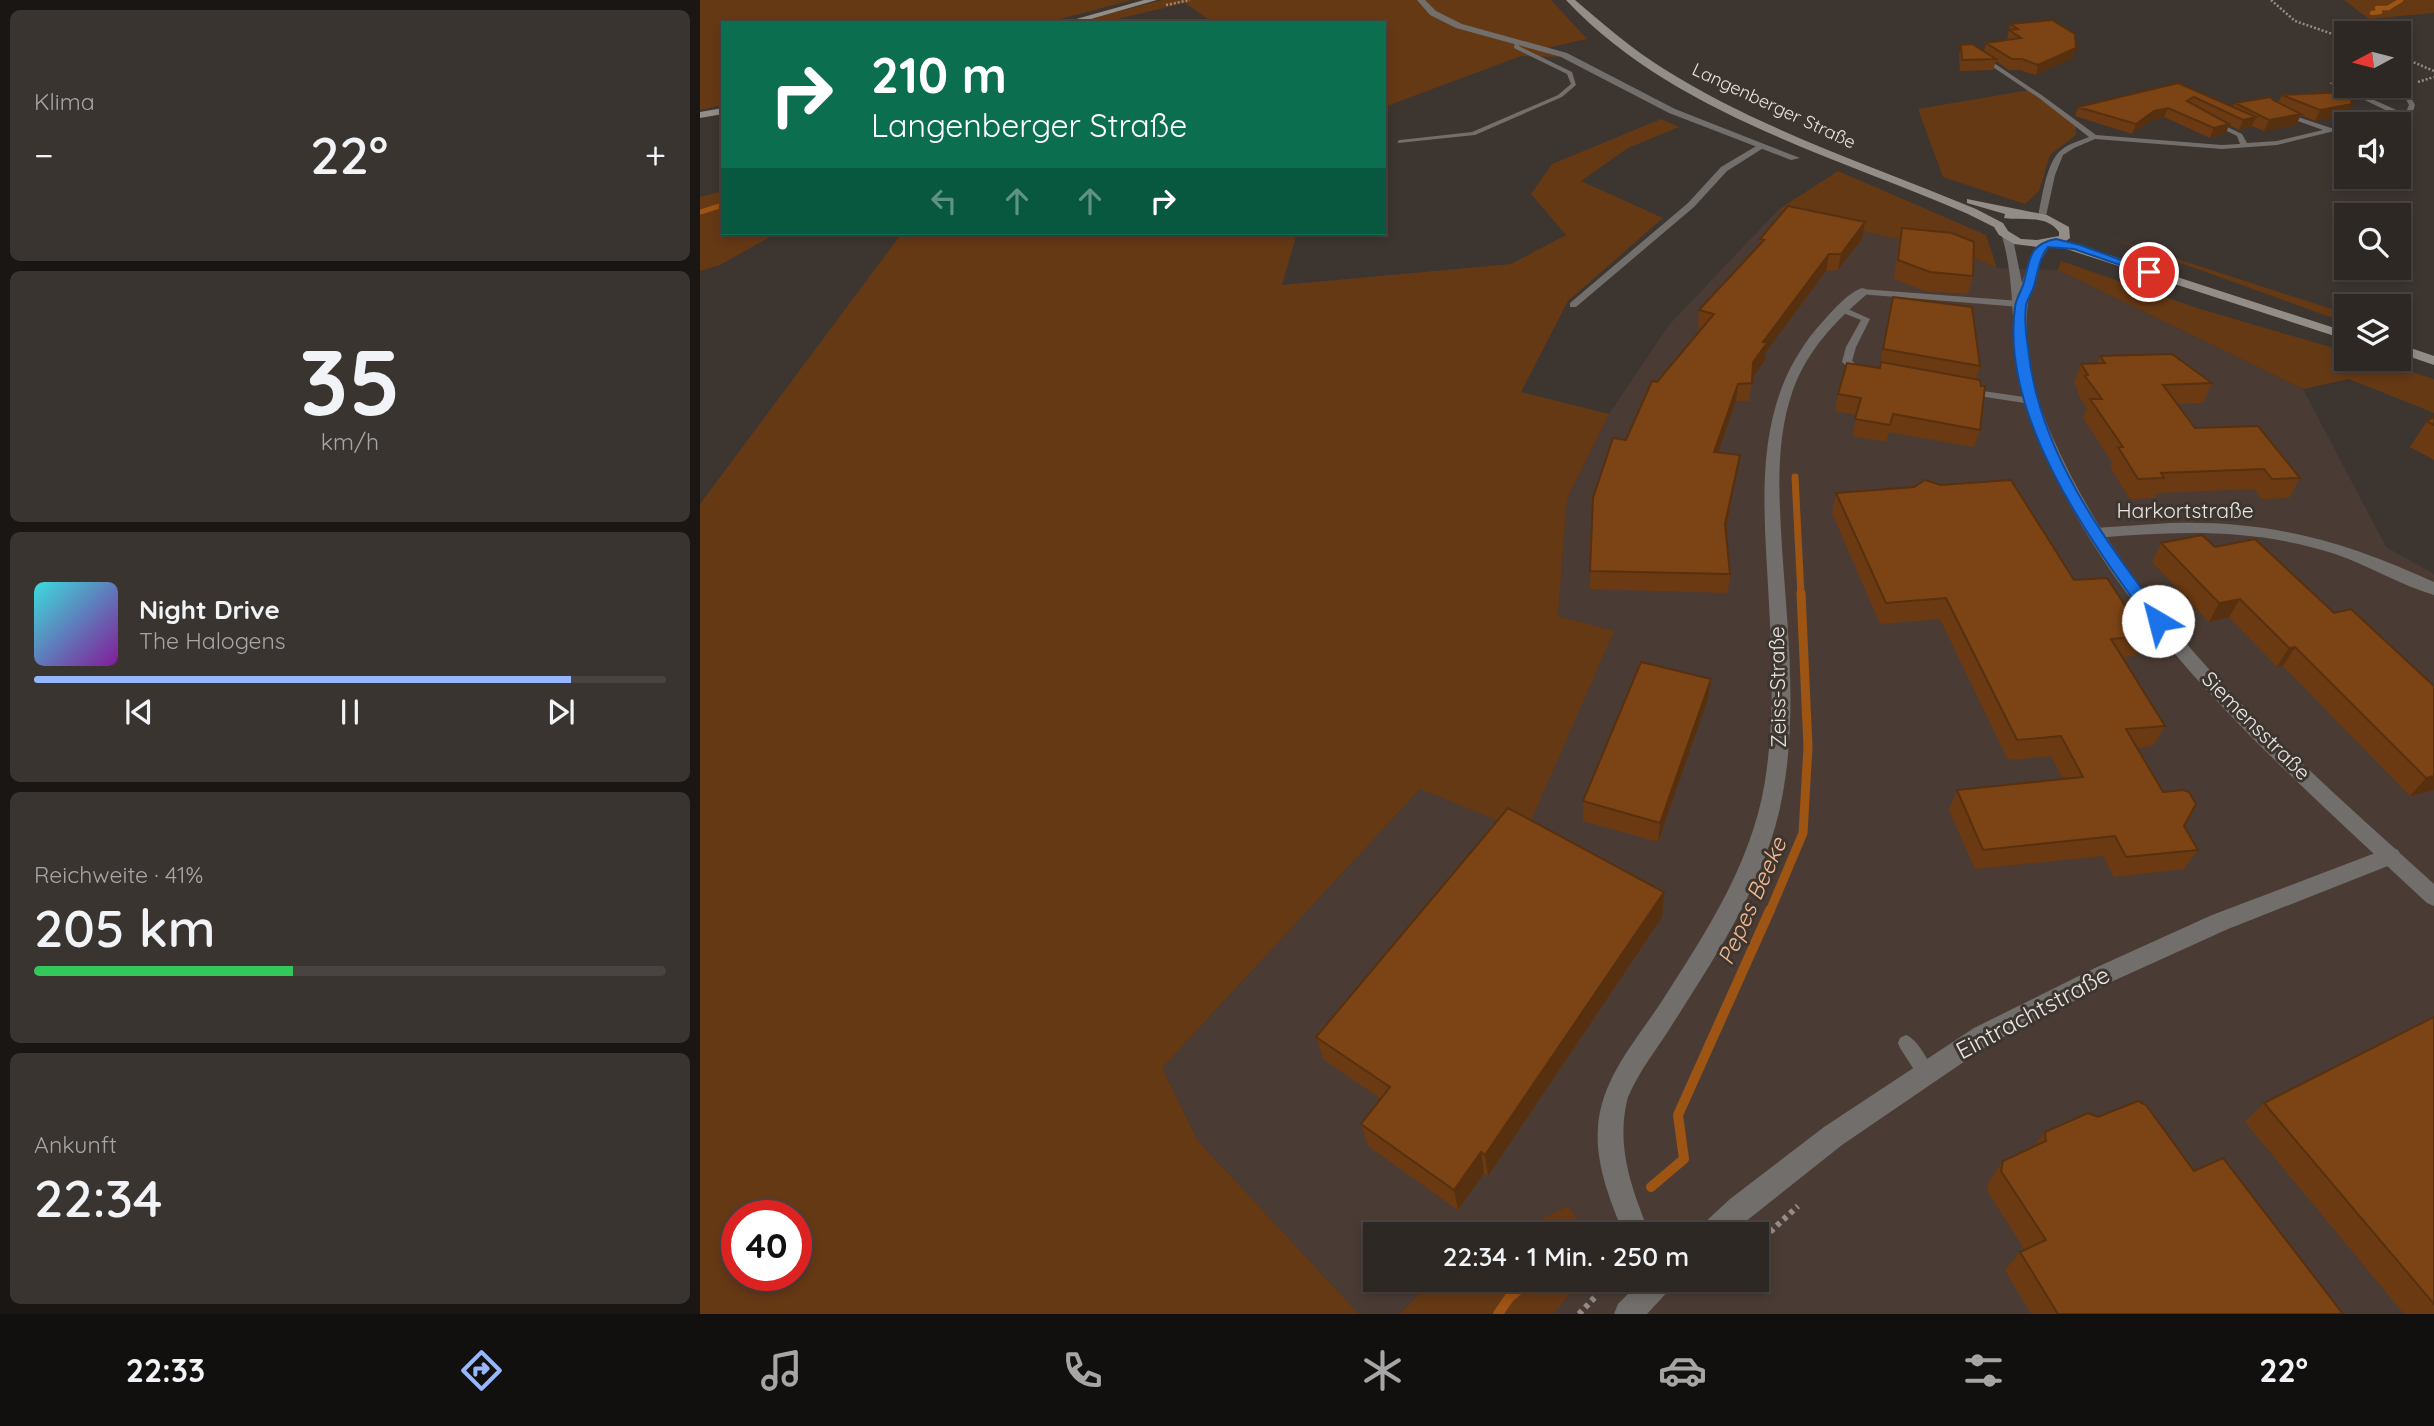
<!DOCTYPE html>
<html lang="de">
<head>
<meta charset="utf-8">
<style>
  :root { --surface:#2e2824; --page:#3a3431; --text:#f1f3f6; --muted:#a7a6a6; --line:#494441; --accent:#96b6fd }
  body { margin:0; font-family:Quicksand,sans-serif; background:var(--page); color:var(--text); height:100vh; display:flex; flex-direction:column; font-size:26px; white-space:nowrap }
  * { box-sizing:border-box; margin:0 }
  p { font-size:23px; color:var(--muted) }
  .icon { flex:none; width:38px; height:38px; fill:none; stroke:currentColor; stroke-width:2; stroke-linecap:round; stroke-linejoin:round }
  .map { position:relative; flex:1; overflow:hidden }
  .drawer { display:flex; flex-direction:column; gap:10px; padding:10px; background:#191614; width:700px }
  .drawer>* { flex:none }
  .guide { position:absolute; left:21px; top:21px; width:665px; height:214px; border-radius:0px; box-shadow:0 4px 10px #0003,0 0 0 2px var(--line); background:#0b6e4f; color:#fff; overflow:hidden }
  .needle { width:46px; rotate:263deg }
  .buttons { position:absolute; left:1634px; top:21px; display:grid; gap:14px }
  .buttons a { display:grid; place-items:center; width:77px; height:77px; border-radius:0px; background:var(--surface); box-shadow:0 4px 10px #0003,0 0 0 2px var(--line); font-size:35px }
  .speed { position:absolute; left:21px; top:1200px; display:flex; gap:14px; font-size:35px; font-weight:700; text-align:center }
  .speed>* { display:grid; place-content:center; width:91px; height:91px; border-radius:50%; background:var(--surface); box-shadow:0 4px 10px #0003,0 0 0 2px var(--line); line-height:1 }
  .speed .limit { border:10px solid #d22; background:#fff; color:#111 }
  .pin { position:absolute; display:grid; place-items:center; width:60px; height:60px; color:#fff; margin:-30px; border:4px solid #fff; border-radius:50%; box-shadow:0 2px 7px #0007 }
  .me { position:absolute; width:77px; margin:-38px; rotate:323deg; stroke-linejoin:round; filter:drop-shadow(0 0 5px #0008) }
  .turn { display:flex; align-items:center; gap:24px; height:147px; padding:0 35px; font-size:32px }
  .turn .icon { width:91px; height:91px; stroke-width:2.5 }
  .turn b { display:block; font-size:49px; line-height:60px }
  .lanes { display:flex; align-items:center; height:66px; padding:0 35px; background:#0003; justify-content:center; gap:35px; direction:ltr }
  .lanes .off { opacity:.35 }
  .big { font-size:52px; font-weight:600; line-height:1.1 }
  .drawer .card { flex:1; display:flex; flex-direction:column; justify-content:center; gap:10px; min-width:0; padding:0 24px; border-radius:10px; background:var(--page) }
  .drawer .dial { align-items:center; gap:0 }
  .dial b { font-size:91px; line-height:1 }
  .song { display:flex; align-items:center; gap:21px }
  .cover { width:84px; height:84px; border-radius:10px; background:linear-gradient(135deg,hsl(180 70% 55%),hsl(290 70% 35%)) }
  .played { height:7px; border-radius:4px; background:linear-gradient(90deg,var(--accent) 85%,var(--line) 85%) }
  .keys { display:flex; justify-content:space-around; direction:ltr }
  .heat { display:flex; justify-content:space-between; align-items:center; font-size:38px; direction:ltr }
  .charge { height:10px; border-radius:5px; background:linear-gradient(90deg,#34c759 41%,var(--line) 0) }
  .trip { position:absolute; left:663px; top:1222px; width:406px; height:70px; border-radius:0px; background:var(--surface); box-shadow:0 4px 10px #0003,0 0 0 2px var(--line); font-weight:600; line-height:70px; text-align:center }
  .menu { display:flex; height:112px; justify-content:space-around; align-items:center; background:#12100e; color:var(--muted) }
  .menu .icon { width:49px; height:49px }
  .menu .current { color:var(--accent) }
  .menu b { font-size:32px; color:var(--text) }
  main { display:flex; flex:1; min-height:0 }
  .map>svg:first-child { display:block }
  .built { fill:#4a3c34 }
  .green { fill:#663915; fill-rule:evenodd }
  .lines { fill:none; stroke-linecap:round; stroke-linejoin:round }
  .stream-far4 { stroke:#9e5413; stroke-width:4.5 }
  .stream-far3 { stroke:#9e5413; stroke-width:5 }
  .stream-far2 { stroke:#9e5413; stroke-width:7 }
  .stream-far1 { stroke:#9e5413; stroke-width:9 }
  .stream { stroke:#9e5413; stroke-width:10 }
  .path-far1 { stroke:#938c88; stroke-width:2.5; stroke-dasharray:2 2; stroke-linecap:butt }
  .path { stroke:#938c88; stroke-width:6; stroke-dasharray:4.5 4.5; stroke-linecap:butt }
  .service { fill:#726e6b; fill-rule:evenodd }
  .minor { fill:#726e6b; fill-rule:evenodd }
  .tertiary { fill:#726e6b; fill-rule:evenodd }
  .secondary { fill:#938d88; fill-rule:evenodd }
  .wall { fill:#6b3a12 }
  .shaded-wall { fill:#57300f }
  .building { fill:#7c4415; stroke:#57300f; stroke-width:2 }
  .route { fill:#1a73e8; stroke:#114b97; stroke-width:2 }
  .labels { text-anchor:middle; stroke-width:6; stroke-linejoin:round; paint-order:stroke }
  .far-street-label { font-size:18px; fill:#eae5e1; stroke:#3d3530 }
  .street-label { font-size:21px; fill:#eae5e1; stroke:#3d3530 }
  .water-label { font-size:23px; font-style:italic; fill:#f7ba90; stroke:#3d3530 }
  .near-street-label { font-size:24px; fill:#eae5e1; stroke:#3d3530 }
</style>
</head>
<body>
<main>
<section class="drawer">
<div class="card"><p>Klima</p>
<div class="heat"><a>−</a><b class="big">22°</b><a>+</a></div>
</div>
<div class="card dial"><b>35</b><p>km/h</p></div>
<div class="card">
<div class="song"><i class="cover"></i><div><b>Night Drive</b><p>The Halogens</p></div></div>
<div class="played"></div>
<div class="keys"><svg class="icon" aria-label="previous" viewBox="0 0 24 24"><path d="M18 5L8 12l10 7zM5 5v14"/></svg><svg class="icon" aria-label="pause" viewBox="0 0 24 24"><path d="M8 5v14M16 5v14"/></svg><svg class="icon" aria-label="next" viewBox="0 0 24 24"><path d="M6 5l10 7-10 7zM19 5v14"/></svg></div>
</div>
<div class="card"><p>Reichweite · 41%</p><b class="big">205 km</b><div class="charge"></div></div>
<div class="card"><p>Ankunft</p><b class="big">22:34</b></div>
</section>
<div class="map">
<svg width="1734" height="1314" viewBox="0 0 1734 1314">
  <rect width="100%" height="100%" fill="#3d3530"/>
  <path class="built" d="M1078,210l105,26 67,12 47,20 61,2 245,119 83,158 48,27v740h-881l30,-35h174v-45h-168l-21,-28 -61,28h-131v45h58l-35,35h-40l-161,-173 -36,-73 258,-279 106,42 87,-200 -55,-15 9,-117 42,-85 60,-89z"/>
  <path class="green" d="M0,0h432l-87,23h-322v82l-23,5z
    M462,0h389l36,39 -50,11 23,7 -39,-1 -137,51v-84h-170l-29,-20 -85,20h-24z
    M1644,0h90v13l-65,6z
    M1329,90l47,36v9l-26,20 -11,36 -14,13 -82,-27 -25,-68z
    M961,119l18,8 -51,21 -47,33 82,37 -95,83 -47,91 88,22 -42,85 -9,117 56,15 -88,201 -106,-43 -258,279 36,73 161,173h-659v-810l202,-271h395l-15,52 229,-21 55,-29 -35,-41 21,-30zM37,1216h59v60h-59z
    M1138,171l148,64 11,33 -47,-20 -67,-12 -105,-26z
    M23,191v42h54l-57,32 -20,6v-74z
    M1403,235l244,79v9z
    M1361,261l136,47 150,44v7h24l63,20v34l-85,-34 -46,10 -245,-119z
    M868,1206l21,28h-82z
    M734,1279h149l-30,35h-154z"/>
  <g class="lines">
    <path class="stream-far4" d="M1672,13l8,-1 -3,-4h11l13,-8"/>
    <path class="stream-far3" d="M0,212l23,-7"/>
    <path class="stream-far2" d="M1095,477l6,118"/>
    <path class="stream-far1" d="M1070,911l33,-78 5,-86 -7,-154"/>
    <path class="stream" d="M951,1187l33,-28 -6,-44 92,-205
      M798,1314l11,-16 22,-19"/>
    <path class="path-far1" d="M1571,0l24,21 52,18
      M466,5l24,-5
      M1699,56l35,15
      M1718,82l16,-5"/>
    <path class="path" d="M1057,1244l41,-38
      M879,1314l18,-19"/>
    <path class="service" d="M815,41h4v5l53,26 4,13 -14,12 -87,38 -77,8v-2l2,-1 72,-8 86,-37 13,-11 -4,-10 -53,-26z
      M1281,57h4l58,39 53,39 126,10 18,-1 -3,-8 -24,-12v-2h4l25,12 5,9 30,-2 46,-11 -39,-14 -1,-1 3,-2 45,15 16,-4h1l-1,4 -70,17 -55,4 -127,-10 -21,9 -11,7 -8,20 -9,41 -4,2 -4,-2c4,-18 8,-51 21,-64 8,-8 20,-11 30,-15l-50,-39 -58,-39z
      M1647,79v4l-8,1 66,30 4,-9 -8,-15 -6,-4 4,-2 7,4 9,17c-3,12 -11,19 -23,19l8,-7 -71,-34z
      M1058,145l7,2 -38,24 -33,36 -118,100h-6v-4l118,-100 33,-36z
      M1162,289l158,12 4,3 -4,3 -161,-13v-4z
      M1141,306l29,13 -14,28 -4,14 10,8v4h-6l-14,-11 4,-15 15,-27 -23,-9v-4z
      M1269,389l62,9 5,3 -5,3 -65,-10v-4z
      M1206,1035c12,5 23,26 28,38l-2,6 -6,2 -6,-2 -20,-31 -2,-5 2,-5z"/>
    <path class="minor" d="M717,0h8l11,11 26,13 105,29 108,56 125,49 -9,2 -122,-47 -108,-56 -105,-29 -26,-13z
      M1162,288l4,1v6c-31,26 -59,56 -73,95 -18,51 -14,105 -11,158 6,87 17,178 -3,264 -18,77 -65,147 -107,213 -15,24 -33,46 -44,72 -13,48 4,93 22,137h-26c-14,-33 -29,-71 -26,-107 3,-48 39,-88 64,-126 47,-73 95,-146 105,-234 7,-54 5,-109 2,-163 -5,-103 -20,-205 57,-286 9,-10 22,-25 36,-30z
      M1470,523c100,-3 174,18 264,59v13c-34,-10 -66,-30 -99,-41 -79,-26 -158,-23 -240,-16l-8,-5 8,-5z
      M1691,847l7,3 3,6 -3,6 -170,67 -117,53 -121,62 -148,101 -112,89h-32l4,-9 28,-26 94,-72 150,-99 121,-60 117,-53z
      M943,1279h32l-4,9 -24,26h-33l4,-10z"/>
    <path class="tertiary" d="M1308,233l4,1 10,49 9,-26 10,-15 10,2c-40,57 -25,133 1,192 81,185 236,315 382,448v22l-7,-3c-153,-143 -324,-287 -399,-489 -21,-57 -9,-120 -26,-178z"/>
    <path class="secondary" d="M444,0h13l-80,23h-15z
      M866,0h9c28,24 57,49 89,69 97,61 207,96 312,140l27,14 5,8 13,8 16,1 22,-4v-4c-13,-18 -36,-11 -55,-14l1,-4 -38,-11v-4l80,16 22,12 1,11 -4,3 281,91v8l-293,-95 -17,2 -23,-3 -15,-9 -5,-8 -26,-13c-136,-59 -297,-102 -402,-214z
      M23,108v6l-23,4v-6z
      M1699,344l35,12v9l-35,-12z"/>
  </g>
  <path class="wall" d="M1310,24l66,24 -3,10 -37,17 -16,-5h-11l-13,-9 -3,9 -33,1 -1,-15 2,-11 23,6 2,-8 21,-3z
    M1478,83l55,24 2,-4 38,-3 5,3 4,-8 64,20 -31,6 -14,-6 -5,10 -32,6 -12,-5 -13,4 -10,-5 -3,8 -16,5 -46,-21 -14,4 -18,13 -57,-18 3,-9z
    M1165,222l-3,17 -24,31 -12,1 -60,81 -1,8 -13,18 -3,23h-13l-18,51 22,3 -3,18 -11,56 4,45 -2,19 -138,-4 3,-91 64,-116 45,-53 -4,-1 1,-18 60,-65 1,-6z
    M1202,228l71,48 -5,18 -43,-3 -31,-12 4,-33z
    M1193,297l87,69 -4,13 4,51 -6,17 -85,-15 -3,10 -34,-6 5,-21 -22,-4 3,-17 41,-26z
    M1400,356l112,27 -9,20 -26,1 18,24 105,50 -11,20 -27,1 -8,-10 -97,4 -2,5 -25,1 -20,-32 2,-5 -29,-44 4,-10 -9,-13 1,-3 -5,-9 7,-19 16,-1z
    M1734,417v43l-24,-13 17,-26z
    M1136,493l238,87 71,56 -10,20 -13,1 43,69 -12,20 -16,2 61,102 -14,19 -70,8 -11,-21 -128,13 -26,-59 8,-20 106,-11 -12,-23 -43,4 -68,-141 -60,5 -48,-111z
    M1555,539l179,251 -24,6 -127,-130 -6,1 -48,-50 -20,5 -57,-60 9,-19 54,4z
    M1008,699l-50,143 -75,-21v-20z
    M964,892l-2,25 -174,259 -4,-3 -26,37 -90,-64 -7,-22 20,-25 -57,-39 -8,-23z
    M1734,1017v297h-30l-159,-192 19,-19z
    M1345,1132l149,39 149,143h-312l-26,-44 15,-18 5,-2 -38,-59 2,-10 14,-20 30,-14z"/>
  <path class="shaded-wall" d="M1376,48l-3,10 -37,17 2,-10z
    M1652,104l-6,11 -31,6 5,-11z
    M1468,108l-4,9 -14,4 -18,13 4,-10 18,-13z
    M1601,114l-5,11 -32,6 5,-11z
    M1556,117l-4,9 -13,4 4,-10z
    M1529,124l-3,9 -16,5 4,-10z
    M1165,222l-3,17 -24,31 3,-16z
    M1129,254l-3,17 -60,81 -1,8 -14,20 2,-18 10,-20z
    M1038,384l-2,17 -24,69 2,-18z
    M1040,455l-3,18 -14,69 2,-18z
    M1540,599l-11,18 -20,5 10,-19z
    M1595,647l-12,19 -6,1 12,-19z
    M1011,679l-3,20 -50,143 2,-19z
    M1734,776v14l-24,6 16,-18z
    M964,892l-2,25 -174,259 -3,-21z
    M781,1152l3,21 -26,37 -4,-20z"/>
  <path class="building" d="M1352,20l23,14 1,14 -38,17 -16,-6h-10l-26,-16 35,-5 -12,-8 9,-1 -8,-5z
    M1272,44l24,15 -34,1 -1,-15z
    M1478,83l78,34 -13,3 -49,-23 -7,4 42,23 -15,4 -46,-20 -14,3 -18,13 -58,-17z
    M1650,92l2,12 -32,6 -38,-15z
    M1571,97l2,3 28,14 -32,6 -34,-17z
    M1088,206l77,16 -24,32h-12l-66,88 4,1 -14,19 -1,21 -14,1 -24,68 26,3 -15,69 5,50 -140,-3 3,-73 20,-60 13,2 26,-59 5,1 57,-68 -15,-4 65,-70 -4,-1z
    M1202,228l50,5 22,9 -1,34 -43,-4 -32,-12z
    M1193,297l79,10 8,59 -97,-17z
    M1472,354l40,29 -49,2 32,43 63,-2 42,52 -28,1 -8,-10 -103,4 3,5 -26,1 -20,-32h5l-33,-48h12l-17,-23 3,-1 -7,-11 24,-1 -5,-7z
    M1181,362l99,18 1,6h4l-5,44 -87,-16 -3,11 -35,-6 6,-21 -23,-4 9,-31 33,5z
    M1734,417v8l-7,-4z
    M1225,480l16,5 70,-5 63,100 33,-2 38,58 -34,3 54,87 -39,3 37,63 20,-2 6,2 7,12 -12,22 14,24 -72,7 -11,-21 -132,14 -26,-60 126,-13 -22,-41 -44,4 -71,-142 -60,5 -50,-110 78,-6z
    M1502,535l13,12 40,-8 79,74 17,-4 83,77v90l-8,2 -131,-131 -6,1 -49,-49 -21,4 -58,-60z
    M941,662l70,17 -51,144 -77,-22z
    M808,808l156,84 -179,263 -4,-3 -27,38 -93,-66 29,-37 -74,-50z
    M1734,1017v287l-170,-201z
    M1438,1101l8,4 48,66 29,-13 120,156h-285l-38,-62 26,-12 -45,-69 2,-10 43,-20 -1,-9 43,-19 10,4z"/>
  <path class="route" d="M1356,239l24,6 74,27 -5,3 -75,-26 -26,-2c-9,11 -10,25 -14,39 -2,7 -7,13 -8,20 -2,14 0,29 2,42 10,102 75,190 135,269l2,4 -2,4h-11c-62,-84 -152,-209 -137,-318 1,-9 7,-17 9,-25 6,-23 5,-38 32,-43z"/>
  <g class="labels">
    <g class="far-street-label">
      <text transform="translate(1074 106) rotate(25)" y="6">Langenberger Straße</text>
    </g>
    <g class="street-label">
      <text x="1485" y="518">Harkortstraße</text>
      <text transform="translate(1078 687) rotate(-91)" y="7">Zeiss-Straße</text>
      <text transform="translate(1556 726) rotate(45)" y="7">Siemensstraße</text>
    </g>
    <g class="water-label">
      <text transform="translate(1052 901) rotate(-66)" y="8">Pepes Beeke</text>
    </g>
    <g class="near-street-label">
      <text transform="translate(1333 1013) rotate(-28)" y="8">Eintrachtstraße</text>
    </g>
  </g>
</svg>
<div class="buttons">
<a><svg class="needle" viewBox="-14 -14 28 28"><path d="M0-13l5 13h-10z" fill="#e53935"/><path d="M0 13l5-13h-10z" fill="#a7a6a6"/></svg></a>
<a><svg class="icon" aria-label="sound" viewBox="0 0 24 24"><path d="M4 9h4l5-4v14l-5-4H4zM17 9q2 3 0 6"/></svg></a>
<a><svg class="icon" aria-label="search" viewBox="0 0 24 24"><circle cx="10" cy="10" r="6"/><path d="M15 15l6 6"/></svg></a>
<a><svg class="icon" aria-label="layers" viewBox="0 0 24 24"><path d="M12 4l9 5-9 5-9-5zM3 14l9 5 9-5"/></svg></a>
</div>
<div class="speed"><div class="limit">40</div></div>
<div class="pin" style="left:1449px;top:272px;background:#d93025"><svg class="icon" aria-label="arrive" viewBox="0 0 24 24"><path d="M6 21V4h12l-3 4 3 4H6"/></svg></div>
<svg class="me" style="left:1458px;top:621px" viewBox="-20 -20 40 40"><circle r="19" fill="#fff"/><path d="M0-13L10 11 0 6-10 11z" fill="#1a73e8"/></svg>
<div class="trip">22:34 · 1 Min. · 250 m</div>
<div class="guide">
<div class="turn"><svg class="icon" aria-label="right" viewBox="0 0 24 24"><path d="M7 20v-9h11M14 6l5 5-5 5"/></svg><div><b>210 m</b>Langenberger Straße</div></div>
<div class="lanes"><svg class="icon off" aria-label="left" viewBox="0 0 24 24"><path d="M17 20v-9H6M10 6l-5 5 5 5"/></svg><svg class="icon off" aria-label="ahead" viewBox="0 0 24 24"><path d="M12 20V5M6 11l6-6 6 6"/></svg><svg class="icon off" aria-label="ahead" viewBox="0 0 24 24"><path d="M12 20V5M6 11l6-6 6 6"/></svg><svg class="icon" aria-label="right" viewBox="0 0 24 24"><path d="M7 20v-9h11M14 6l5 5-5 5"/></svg></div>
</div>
</div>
</main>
<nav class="menu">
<b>22:33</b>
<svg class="icon current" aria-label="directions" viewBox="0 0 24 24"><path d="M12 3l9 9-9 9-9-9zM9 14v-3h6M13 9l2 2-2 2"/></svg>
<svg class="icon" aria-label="music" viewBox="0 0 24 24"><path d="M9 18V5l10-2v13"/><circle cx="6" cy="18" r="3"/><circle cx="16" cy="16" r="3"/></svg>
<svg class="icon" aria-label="phone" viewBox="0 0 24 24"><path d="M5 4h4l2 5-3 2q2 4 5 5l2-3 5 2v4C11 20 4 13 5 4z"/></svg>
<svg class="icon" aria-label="climate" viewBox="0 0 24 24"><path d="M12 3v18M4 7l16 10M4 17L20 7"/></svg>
<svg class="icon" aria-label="car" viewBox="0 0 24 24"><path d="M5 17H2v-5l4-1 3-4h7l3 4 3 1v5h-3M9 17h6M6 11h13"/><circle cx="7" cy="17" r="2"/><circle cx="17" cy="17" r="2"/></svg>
<svg class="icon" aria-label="filters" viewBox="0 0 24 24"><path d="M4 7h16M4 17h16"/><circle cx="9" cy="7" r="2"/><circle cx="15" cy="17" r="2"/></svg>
<b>22°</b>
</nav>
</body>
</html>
